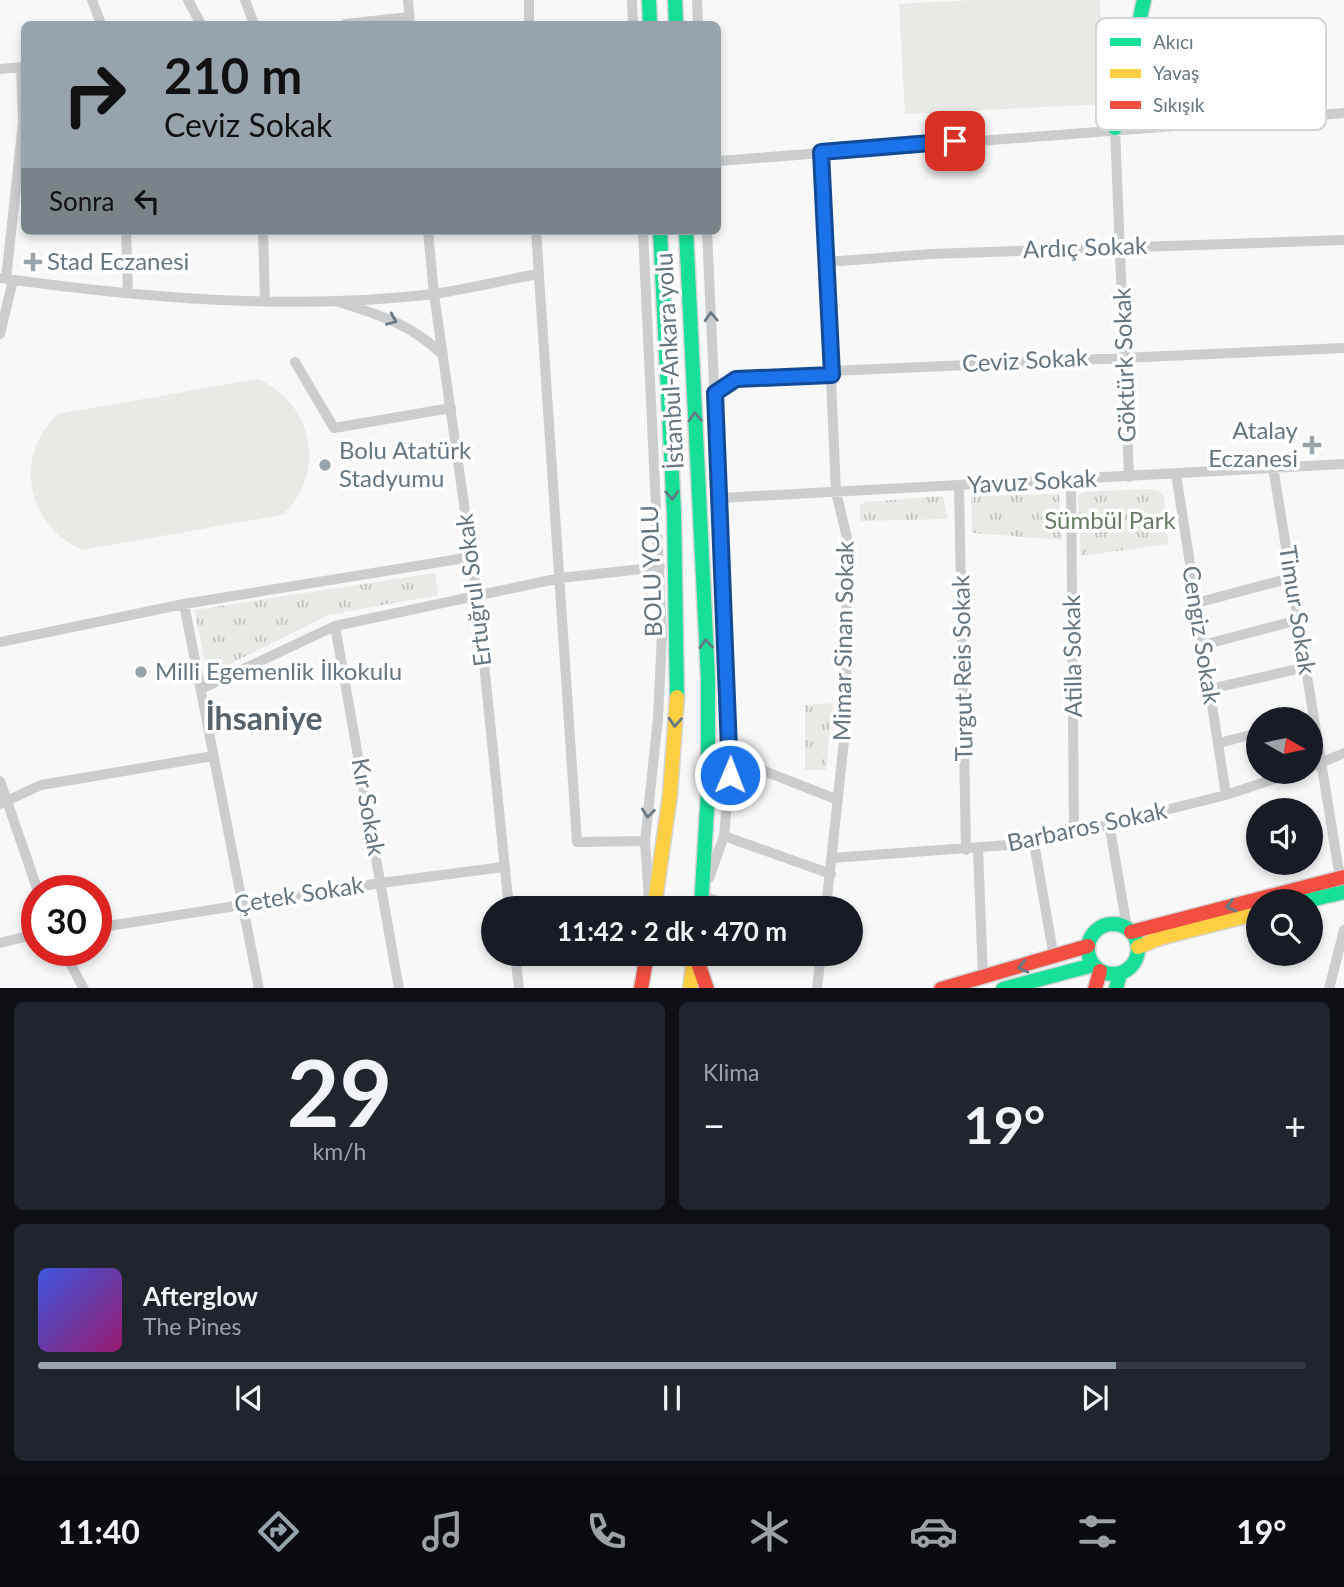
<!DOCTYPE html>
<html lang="tr">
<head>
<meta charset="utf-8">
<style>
  :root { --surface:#171b24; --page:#20242c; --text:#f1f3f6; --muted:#9ea1a6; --line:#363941; --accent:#98a4ab }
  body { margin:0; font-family:Lato,sans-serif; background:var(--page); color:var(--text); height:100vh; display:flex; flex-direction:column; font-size:26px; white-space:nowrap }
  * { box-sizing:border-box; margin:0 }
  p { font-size:23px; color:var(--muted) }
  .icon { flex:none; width:38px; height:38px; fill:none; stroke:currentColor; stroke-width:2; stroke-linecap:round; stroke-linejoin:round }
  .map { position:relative; height:988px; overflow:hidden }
  .side { display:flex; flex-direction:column; gap:14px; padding:14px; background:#0d0f14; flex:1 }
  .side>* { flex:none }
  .hud { position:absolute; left:21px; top:21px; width:700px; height:214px; border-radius:10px; box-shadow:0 4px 10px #0003; background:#98a4ab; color:#111; overflow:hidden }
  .needle { width:46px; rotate:99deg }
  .buttons { position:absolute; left:1246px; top:707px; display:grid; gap:14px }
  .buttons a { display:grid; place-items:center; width:77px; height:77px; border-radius:50%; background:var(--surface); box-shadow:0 4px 10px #0003; font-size:35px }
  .speed { position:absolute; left:21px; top:875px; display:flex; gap:14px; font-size:35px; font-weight:700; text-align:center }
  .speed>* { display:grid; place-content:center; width:91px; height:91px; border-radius:50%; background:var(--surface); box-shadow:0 4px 10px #0003; line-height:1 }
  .speed .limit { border:10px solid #d22; background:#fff; color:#111 }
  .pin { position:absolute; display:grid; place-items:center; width:60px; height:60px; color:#fff; margin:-30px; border-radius:14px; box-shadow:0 4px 10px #0006 }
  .me { position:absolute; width:77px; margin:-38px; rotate:1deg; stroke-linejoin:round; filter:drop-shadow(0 0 5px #0008) }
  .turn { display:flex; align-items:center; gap:24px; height:147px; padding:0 28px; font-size:32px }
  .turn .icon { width:91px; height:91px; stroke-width:2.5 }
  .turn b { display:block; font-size:49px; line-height:60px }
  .then { display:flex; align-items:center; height:66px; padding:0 28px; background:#0003; gap:14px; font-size:26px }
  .big { font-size:52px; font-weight:700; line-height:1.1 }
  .side .card { flex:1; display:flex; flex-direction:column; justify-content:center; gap:10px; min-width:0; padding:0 24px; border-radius:10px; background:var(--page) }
  .side .dial { align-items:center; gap:0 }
  .dial b { font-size:91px; line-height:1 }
  .song { display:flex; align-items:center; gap:21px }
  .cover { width:84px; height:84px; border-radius:10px; background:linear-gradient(135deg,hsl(230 70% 55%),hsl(320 70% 35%)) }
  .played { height:7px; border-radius:4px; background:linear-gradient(90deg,var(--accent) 85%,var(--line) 85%) }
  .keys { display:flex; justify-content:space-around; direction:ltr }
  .heat { display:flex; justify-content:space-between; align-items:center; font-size:38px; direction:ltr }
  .side .tiles { flex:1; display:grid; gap:14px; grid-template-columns:1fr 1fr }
  .card:last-child { grid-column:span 2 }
  .trip { position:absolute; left:481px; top:896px; width:382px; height:70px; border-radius:35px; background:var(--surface); box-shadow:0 4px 10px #0003; font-weight:700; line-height:70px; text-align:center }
  .dock { display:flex; height:112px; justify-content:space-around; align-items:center; background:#090b0e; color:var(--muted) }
  .dock .icon { width:49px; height:49px }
  .dock .current { color:var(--accent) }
  .dock b { font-size:32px; color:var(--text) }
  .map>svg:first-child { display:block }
  .park { fill:url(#park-tufts) }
  .garden { fill:#e7eae5 }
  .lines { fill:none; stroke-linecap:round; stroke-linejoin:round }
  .fast-casing { stroke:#d4d5d6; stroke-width:17 }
  .slow-casing { stroke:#d4d5d6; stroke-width:17 }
  .jam-casing { stroke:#d4d5d6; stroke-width:17 }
  .street { stroke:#cbcdce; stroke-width:10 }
  .fast { stroke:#16e098; stroke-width:14 }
  .slow { stroke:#ffcf43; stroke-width:14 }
  .jam { stroke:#f24e42; stroke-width:14 }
  .oneway { stroke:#6a7a85 }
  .oneway2 { stroke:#617b82 }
  .route-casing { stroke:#114b97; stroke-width:18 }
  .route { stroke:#1a73e8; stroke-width:12 }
  .poi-dot { fill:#98a4ab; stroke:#fff; stroke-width:2.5 }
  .labels { text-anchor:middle; stroke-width:7; stroke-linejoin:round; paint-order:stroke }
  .street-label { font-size:24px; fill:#657681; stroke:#fff }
  .poi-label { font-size:24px; fill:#657681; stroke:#fff; text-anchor:start }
  .park-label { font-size:24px; fill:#687964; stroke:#fff }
  .district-label { font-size:32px; font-weight:bold; fill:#57636c; stroke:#fff }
  .key { fill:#fff; stroke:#d1d6d9; stroke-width:2 }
  .key-label { font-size:19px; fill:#657681 }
</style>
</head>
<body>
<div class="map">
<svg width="1344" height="989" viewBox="0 0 1344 989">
  <defs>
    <pattern id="park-tufts" width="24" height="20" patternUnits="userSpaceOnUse" patternTransform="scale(1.75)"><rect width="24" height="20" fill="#e7eae5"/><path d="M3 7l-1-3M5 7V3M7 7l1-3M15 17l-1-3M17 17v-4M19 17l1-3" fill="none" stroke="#bfc2bf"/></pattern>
  </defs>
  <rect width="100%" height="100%" fill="#f8f8f8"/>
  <path class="park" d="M1150,489l9,2 5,5 4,48 -87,12 -3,-60 5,-4z
    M1059,494l3,46 -90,-7 -1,-37z
    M943,496l5,23 -88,2v-15l5,-4z
    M435,573l3,22 -110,20 -120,60 -14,-65z
    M833,703l-7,67h-21v-65z"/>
  <path class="garden" d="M972,0h128l5,104 -200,10 -6,-110z
    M258,379c55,24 70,95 24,136l-200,35c-56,-25 -69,-94 -24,-136z"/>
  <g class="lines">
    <defs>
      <path id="fast" d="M649,0l1,24
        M675,0l1,24
        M1115,128l29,-128
        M660,231l14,282 3,184
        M686,231l22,447v114l-7,116
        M1306,901l38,-9
        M1088 949a25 25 0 1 1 50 0a25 25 0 1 1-50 0Z
        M1003,989l90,-24
        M1116,989l4,-16"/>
      <path id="slow" d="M654,908l16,-113 7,-98
        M1138,947l22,-9 98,-25
        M690,989l4,-32"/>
      <path id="jam" d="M1131,932l213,-55
        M695,954l12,35
        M641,989l6,-35
        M941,989l147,-43
        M1095,989l5,-18"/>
    </defs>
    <use href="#fast" class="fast-casing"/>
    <use href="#slow" class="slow-casing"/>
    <use href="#jam" class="jam-casing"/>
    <path class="street" d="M92,0l9,24
      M188,0l13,24
      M245,0l9,24
      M408,0l2,24
      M529,0v24
      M632,0l1,24
      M697,0l1,24
      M345,24l64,-7
      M0,69l24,-2
      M1115,128l14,349
      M821,152l15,340 11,46 -1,184 -20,186
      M718,161l626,-48
      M126,231l2,61
      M263,231l2,70
      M428,231l6,63 43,301 32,313
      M536,231l41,611 68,-1
      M643,231l19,404 -4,83 -13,123 4,60
      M707,231l24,527 -7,78 -15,42
      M827,262l104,-8 413,-14
      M0,278c142,20 291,33 434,16 34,-5 69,-14 104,-20
      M6,279l17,-157 -2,-55
      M339,302c41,13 72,22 104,53
      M0,334l13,-54
      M295,362l39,66 117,-20
      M832,371l512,-23
      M715,393l21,-14 96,-4
      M1273,467l67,411
      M1176,474l50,321
      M1071,480l3,352
      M959,486l7,364
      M720,498l624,-34
      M1196,603l95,-25
      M184,604l75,385
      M335,626l64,363
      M0,642l184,-38 287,-47
      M1203,645l95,-25
      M201,689l134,-63 225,-48 100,-11
      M1210,689l96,-22
      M1219,743l39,-10
      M731,758l107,42
      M1311,767l33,-14
      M0,781l38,110
      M0,804l41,-19 172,-29
      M1109,823l18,105
      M724,836l107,38
      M1034,843l20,115
      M978,849l5,128
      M832,858l202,-15 192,-48 69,-23
      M704,892l-2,3 33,13
      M96,928l285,-45 122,-16
      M0,943l37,-9
      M63,950l21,39
      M515,954l4,35
      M817,989l4,-35
      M1329,989l15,-59"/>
    <use href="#fast" class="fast"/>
    <use href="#slow" class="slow"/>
    <use href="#jam" class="jam"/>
  </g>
  <defs><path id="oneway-chevron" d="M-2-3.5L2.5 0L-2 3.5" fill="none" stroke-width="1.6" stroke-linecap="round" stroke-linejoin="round" transform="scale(1.75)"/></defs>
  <g class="oneway">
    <use href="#oneway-chevron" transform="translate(711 317) rotate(-93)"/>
    <use href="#oneway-chevron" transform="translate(392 320) rotate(23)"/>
    <use href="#oneway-chevron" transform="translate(648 813) rotate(96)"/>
  </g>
  <g class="oneway2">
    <use href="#oneway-chevron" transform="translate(695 417) rotate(-93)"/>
    <use href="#oneway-chevron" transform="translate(672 495) rotate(87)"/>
    <use href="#oneway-chevron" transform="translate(706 644) rotate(-93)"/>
    <use href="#oneway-chevron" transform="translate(675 722) rotate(93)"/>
    <use href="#oneway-chevron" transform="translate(1231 906) rotate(165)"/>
    <use href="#oneway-chevron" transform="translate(1023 967) rotate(165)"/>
  </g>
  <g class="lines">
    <defs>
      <path id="route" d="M730,775l-15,-382 21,-14 96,-4 -11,-223 134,-11"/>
    </defs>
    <use href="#route" class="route-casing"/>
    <use href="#route" class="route"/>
  </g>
  <g class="poi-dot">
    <path d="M29.5 251.5h7v7h7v7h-7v7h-7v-7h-7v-7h7z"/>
    <path d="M1308.5 434.5h7v7h7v7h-7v7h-7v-7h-7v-7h7z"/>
    <circle cx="325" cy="465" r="7"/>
    <circle cx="141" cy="672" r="7"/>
  </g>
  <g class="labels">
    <g class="street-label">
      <text transform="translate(1085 248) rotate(-2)" y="8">Ardıç Sokak</text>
      <text transform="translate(670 361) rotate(-93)" y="8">İstanbul-Ankara yolu</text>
      <text transform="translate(1025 361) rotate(-3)" y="8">Ceviz Sokak</text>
      <text transform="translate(1125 365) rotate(-92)" y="8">Göktürk Sokak</text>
      <text transform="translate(1032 482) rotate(-3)" y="8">Yavuz Sokak</text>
      <text transform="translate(652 571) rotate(-92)" y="8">BOLU YOLU</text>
      <text transform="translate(474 590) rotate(-97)" y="8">Ertuğrul Sokak</text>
      <text transform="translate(1297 610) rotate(81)" y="8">Timur Sokak</text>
      <text transform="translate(1201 635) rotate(81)" y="8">Cengiz Sokak</text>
      <text transform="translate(844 641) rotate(-89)" y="8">Mimar Sinan Sokak</text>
      <text transform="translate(1073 656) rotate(-91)" y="8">Atilla Sokak</text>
      <text transform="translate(963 668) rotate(-91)" y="8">Turgut Reis Sokak</text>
      <text transform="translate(368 807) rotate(80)" y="8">Kır Sokak</text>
      <text transform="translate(1087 827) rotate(-12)" y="8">Barbaros Sokak</text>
      <text transform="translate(299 895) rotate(-9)" y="8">Çetek Sokak</text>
    </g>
    <g class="poi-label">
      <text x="47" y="270">Stad Eczanesi</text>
      <text x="1298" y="439" text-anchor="end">Atalay<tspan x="1298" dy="28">Eczanesi</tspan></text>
      <text x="339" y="459">Bolu Atatürk<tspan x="339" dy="28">Stadyumu</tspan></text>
      <text x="155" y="680">Milli Egemenlik İlkokulu</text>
    </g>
    <g class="park-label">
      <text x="1110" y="529">Sümbül Park</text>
    </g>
    <g class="district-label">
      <text x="264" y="730">İhsaniye</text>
    </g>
  </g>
  <rect x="1096" y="18" width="230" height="112" rx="10" class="key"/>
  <rect x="1110" y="38" width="31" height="8" fill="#16e098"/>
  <rect x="1110" y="69" width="31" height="9" fill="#ffcf43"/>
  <rect x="1110" y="101" width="31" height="8" fill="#f24e42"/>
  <g class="key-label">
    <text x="1153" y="49">Akıcı</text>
    <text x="1153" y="80">Yavaş</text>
    <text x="1153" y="112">Sıkışık</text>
  </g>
</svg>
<div class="buttons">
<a><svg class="needle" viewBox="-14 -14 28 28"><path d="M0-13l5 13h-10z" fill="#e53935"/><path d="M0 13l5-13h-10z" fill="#9ea1a6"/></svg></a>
<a><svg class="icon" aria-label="sound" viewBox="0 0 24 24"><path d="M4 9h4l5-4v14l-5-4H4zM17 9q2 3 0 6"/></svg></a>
<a><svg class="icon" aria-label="search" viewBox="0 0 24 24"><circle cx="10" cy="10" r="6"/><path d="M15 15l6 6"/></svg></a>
</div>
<div class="speed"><div class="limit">30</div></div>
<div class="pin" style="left:955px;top:141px;background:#d93025"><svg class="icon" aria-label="arrive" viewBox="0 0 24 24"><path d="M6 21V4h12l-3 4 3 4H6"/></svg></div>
<svg class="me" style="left:730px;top:775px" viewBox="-20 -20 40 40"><circle r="17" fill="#1a73e8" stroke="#fff" stroke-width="3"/><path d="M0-11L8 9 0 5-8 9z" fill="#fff"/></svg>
<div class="trip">11:42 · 2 dk · 470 m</div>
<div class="hud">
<div class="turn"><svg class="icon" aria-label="right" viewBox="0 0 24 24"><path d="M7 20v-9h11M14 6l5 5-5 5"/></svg><div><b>210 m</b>Ceviz Sokak</div></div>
<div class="then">Sonra<svg class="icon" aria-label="left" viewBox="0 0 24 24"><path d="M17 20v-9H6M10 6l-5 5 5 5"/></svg></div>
</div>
</div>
<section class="side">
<div class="tiles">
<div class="card dial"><b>29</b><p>km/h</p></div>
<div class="card"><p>Klima</p>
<div class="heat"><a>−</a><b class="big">19°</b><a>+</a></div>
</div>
<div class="card">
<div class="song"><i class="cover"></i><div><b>Afterglow</b><p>The Pines</p></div></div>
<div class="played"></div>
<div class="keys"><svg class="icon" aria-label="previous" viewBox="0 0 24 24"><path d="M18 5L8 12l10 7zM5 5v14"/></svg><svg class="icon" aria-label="pause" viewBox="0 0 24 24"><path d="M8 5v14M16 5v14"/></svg><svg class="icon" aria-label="next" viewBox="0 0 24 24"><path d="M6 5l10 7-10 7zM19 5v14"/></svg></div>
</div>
</div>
</section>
<nav class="dock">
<b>11:40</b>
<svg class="icon current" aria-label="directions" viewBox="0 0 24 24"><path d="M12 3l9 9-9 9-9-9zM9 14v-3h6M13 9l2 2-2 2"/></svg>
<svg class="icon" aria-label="music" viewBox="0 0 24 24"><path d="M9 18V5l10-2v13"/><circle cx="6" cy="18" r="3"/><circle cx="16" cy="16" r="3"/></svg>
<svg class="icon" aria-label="phone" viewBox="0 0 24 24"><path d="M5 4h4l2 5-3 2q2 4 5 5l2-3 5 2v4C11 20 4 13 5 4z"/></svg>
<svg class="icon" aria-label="climate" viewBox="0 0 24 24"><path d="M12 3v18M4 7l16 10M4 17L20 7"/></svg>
<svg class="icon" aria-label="car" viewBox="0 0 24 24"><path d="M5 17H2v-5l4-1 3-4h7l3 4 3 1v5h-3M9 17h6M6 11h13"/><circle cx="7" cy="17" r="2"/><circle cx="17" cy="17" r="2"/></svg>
<svg class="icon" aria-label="filters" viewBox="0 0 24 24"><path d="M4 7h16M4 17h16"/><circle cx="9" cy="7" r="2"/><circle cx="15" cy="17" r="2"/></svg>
<b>19°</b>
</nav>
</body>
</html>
